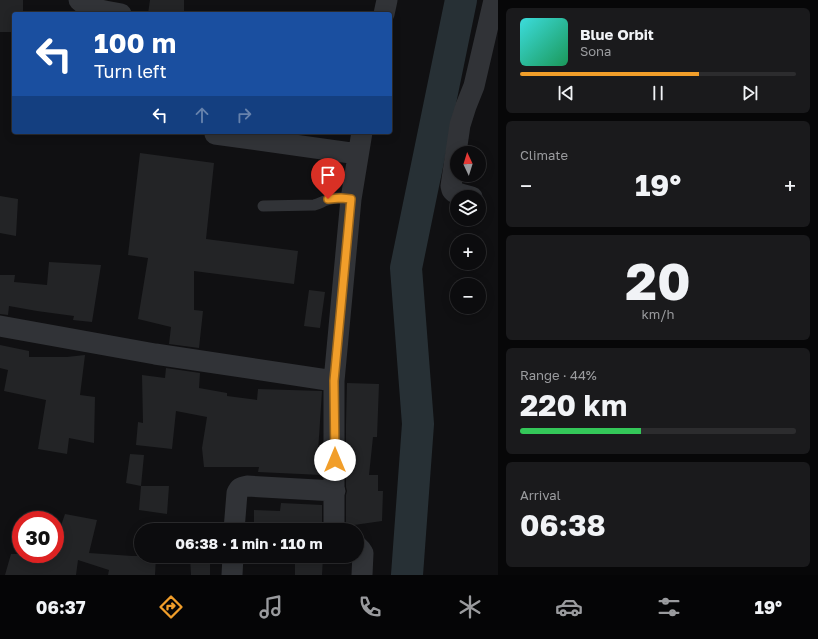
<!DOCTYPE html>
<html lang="en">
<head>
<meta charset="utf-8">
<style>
  :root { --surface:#0c0c0e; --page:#1a1a1c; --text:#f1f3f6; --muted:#9a9b9e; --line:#2c2c2e; --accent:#f19e2a }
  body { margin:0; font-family:"Golos Text",sans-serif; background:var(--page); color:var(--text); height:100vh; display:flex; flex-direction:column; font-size:15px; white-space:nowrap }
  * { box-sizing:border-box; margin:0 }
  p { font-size:13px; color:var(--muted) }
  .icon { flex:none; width:22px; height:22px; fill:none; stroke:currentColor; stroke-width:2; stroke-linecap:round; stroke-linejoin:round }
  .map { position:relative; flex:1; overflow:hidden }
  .side { display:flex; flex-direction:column; gap:8px; padding:8px; background:#070708; width:320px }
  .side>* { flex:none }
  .hud { position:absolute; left:12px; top:12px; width:380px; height:122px; border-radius:4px; box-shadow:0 2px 10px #0003,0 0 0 1px var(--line); background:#1a4fa0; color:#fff; overflow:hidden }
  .needle { width:26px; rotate:356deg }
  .controls { position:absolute; left:450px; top:146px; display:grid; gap:8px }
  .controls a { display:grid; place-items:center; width:36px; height:36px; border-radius:50%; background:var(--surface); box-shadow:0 2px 10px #0003,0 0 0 1px var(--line); font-size:20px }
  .speed { position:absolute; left:12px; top:511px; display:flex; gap:8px; font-size:20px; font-weight:700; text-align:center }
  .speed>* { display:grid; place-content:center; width:52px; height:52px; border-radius:50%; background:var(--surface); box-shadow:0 2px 10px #0003,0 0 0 1px var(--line); line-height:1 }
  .speed .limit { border:6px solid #d22; background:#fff; color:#111 }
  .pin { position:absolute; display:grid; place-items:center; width:34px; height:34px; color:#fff; margin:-41px -17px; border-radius:50% 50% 50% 0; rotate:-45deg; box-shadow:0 0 4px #0007 }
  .pin .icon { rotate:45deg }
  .me { position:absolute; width:44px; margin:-22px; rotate:0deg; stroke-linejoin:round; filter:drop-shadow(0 0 3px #0008) }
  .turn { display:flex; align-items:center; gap:14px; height:84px; padding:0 16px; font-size:18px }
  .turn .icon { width:52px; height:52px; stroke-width:2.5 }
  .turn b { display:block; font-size:28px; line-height:34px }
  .lanes { display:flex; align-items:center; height:38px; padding:0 16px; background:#0003; justify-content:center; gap:20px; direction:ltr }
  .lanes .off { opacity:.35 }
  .big { font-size:30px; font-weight:700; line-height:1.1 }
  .side .widget { flex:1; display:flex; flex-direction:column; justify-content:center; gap:6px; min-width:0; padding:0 14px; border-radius:6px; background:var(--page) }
  .side .dial { align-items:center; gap:0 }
  .dial b { font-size:52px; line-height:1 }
  .song { display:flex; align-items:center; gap:12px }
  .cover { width:48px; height:48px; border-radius:6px; background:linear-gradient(135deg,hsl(180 70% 55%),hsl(150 70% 35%)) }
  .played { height:4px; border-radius:2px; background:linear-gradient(90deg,var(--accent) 65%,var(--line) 65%) }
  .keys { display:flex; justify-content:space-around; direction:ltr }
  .heat { display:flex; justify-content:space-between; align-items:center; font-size:22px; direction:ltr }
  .charge { height:6px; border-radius:3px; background:linear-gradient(90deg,#34c759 44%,var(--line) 0) }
  .trip { position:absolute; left:134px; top:523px; width:230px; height:40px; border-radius:20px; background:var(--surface); box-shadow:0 2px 10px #0003,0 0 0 1px var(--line); font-weight:700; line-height:40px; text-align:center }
  .tab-bar { display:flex; height:64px; justify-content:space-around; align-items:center; background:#050506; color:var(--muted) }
  .tab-bar .icon { width:28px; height:28px }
  .tab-bar .selected { color:var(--accent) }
  .tab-bar b { font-size:18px; color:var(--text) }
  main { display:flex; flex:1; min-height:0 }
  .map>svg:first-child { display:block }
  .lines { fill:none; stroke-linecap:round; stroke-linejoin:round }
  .river { stroke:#273035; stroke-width:32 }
  .building { fill:#232426 }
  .service { stroke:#313337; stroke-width:11 }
  .minor { stroke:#313337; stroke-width:21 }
  .route-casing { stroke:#9d671b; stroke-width:10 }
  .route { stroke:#f19e2a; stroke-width:7 }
</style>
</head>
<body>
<main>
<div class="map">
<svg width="498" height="575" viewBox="0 0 498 575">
  <rect width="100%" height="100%" fill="#101012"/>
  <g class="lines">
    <path class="river" d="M407,575l11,-151 -12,-156 55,-268"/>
  </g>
  <path class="building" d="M0,0h23v14h-9v18h-14z
    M150,0h34v14h-36z
    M140,153l74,10 -8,76 92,12 -4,33 -100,-13v39l9,1 -4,37 -30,-4 2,-17 -33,-8 10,-61 -20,-3z
    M0,196l18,3 -2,37 -16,-3z
    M49,262l52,3 -9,57 -19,-2 1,-4 -37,-5 -28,-5 -1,9 -8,-1v-39h15l-1,7 33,3z
    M309,290l16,2 -5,36 -16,-2z
    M0,345l29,6v6h38l18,-2 -5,40 15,2 -1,46 -25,-5 -2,16 -29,-5 8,-49 -42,-9 4,-21 -8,-2z
    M166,368l34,5 -1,15 28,5v3l30,4 1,-11 64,2 -4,61 4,1v22l-64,-3 1,-5h-55l-2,-19 5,-31 -31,-6 -4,38 -36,-4 2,-23 5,1 -1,-48 23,3z
    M347,383l32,1 -2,53h-4l-4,38h9v16h5l-1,30 -35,5 -1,-4v-27l1,-4 -1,-4v-63z
    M130,454l14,1 -3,31 -15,-3z
    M141,486h28l-2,28 -28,-4z
    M281,503l41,2v19l1,6h-69v-20l26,1z
    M65,514l32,6 -8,33 43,3h24l-1,19h-47l1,-5 -31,-10 -2,15h-71l6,-21h26l11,3v-1h2l1,-2h4v-11z
    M190,556h20v19h-19z
    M295,556h28l-1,19h-27z"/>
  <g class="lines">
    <path class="service" d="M263,206l51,-1c5,-1 9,-4 13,-5 7,-3 17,-2 24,-1"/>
    <path class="minor" d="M79,0c10,10 28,11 42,14
      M384,14l3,-14
      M215,134l143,20
      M472,197l-18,-5 -2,-2 -1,-4 9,-61 6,-19 8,-20 20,-86
      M0,326l155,28 179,27
      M234,530l3,-37c2,-5 4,-6 10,-7l88,5
      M336,530l-2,-6v-143l17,-182 11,-67
      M357,546l4,4 2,3 -1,22
      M232,575l1,-19"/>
  </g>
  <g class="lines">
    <defs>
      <path id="route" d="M328,199l13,-1 10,1 -17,182 1,79"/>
    </defs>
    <use href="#route" class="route-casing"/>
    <use href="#route" class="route"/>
  </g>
</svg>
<div class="controls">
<a><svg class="needle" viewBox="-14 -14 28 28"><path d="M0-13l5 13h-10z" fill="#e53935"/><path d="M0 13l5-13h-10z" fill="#9a9b9e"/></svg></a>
<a><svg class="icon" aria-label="layers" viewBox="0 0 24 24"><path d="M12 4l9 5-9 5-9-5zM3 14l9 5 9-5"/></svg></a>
<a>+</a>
<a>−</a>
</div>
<div class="speed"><div class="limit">30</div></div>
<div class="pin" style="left:328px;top:199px;background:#d93025"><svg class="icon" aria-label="arrive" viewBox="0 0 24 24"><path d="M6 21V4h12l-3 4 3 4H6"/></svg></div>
<svg class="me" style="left:335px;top:460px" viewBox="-20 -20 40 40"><circle r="19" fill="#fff"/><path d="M0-13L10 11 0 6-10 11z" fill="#f19e2a"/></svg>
<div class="trip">06:38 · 1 min · 110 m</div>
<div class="hud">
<div class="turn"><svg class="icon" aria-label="left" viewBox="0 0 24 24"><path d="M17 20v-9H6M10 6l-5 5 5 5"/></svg><div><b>100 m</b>Turn left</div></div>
<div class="lanes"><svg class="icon" aria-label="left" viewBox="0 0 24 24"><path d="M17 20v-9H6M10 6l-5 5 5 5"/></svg><svg class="icon off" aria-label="ahead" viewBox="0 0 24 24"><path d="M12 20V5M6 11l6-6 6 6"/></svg><svg class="icon off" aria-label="right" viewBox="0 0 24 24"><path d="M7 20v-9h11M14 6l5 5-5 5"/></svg></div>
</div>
</div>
<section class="side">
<div class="widget">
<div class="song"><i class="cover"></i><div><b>Blue Orbit</b><p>Sona</p></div></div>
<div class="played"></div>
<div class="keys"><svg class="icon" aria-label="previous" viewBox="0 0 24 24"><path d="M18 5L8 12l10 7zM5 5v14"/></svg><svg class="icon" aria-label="pause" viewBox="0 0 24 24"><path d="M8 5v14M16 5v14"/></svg><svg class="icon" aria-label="next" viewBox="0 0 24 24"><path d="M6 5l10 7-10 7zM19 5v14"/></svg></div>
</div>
<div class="widget"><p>Climate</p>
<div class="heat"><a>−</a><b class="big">19°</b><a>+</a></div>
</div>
<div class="widget dial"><b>20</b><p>km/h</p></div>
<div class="widget"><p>Range · 44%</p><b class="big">220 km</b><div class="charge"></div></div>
<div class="widget"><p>Arrival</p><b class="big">06:38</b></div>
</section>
</main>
<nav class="tab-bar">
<b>06:37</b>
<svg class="icon selected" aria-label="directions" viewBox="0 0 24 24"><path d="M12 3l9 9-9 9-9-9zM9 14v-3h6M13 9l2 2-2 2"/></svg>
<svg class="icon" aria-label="music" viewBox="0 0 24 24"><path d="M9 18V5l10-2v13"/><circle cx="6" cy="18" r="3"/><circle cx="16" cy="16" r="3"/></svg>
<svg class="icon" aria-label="phone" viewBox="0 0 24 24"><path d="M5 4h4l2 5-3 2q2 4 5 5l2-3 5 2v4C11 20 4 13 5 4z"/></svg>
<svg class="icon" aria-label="climate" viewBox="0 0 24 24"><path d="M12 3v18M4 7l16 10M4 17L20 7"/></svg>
<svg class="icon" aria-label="car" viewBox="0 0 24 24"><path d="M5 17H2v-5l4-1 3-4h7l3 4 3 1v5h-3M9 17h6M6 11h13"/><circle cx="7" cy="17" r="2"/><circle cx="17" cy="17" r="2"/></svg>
<svg class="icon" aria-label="filters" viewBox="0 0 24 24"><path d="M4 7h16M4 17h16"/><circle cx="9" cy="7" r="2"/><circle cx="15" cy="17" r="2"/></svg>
<b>19°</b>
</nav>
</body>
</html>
